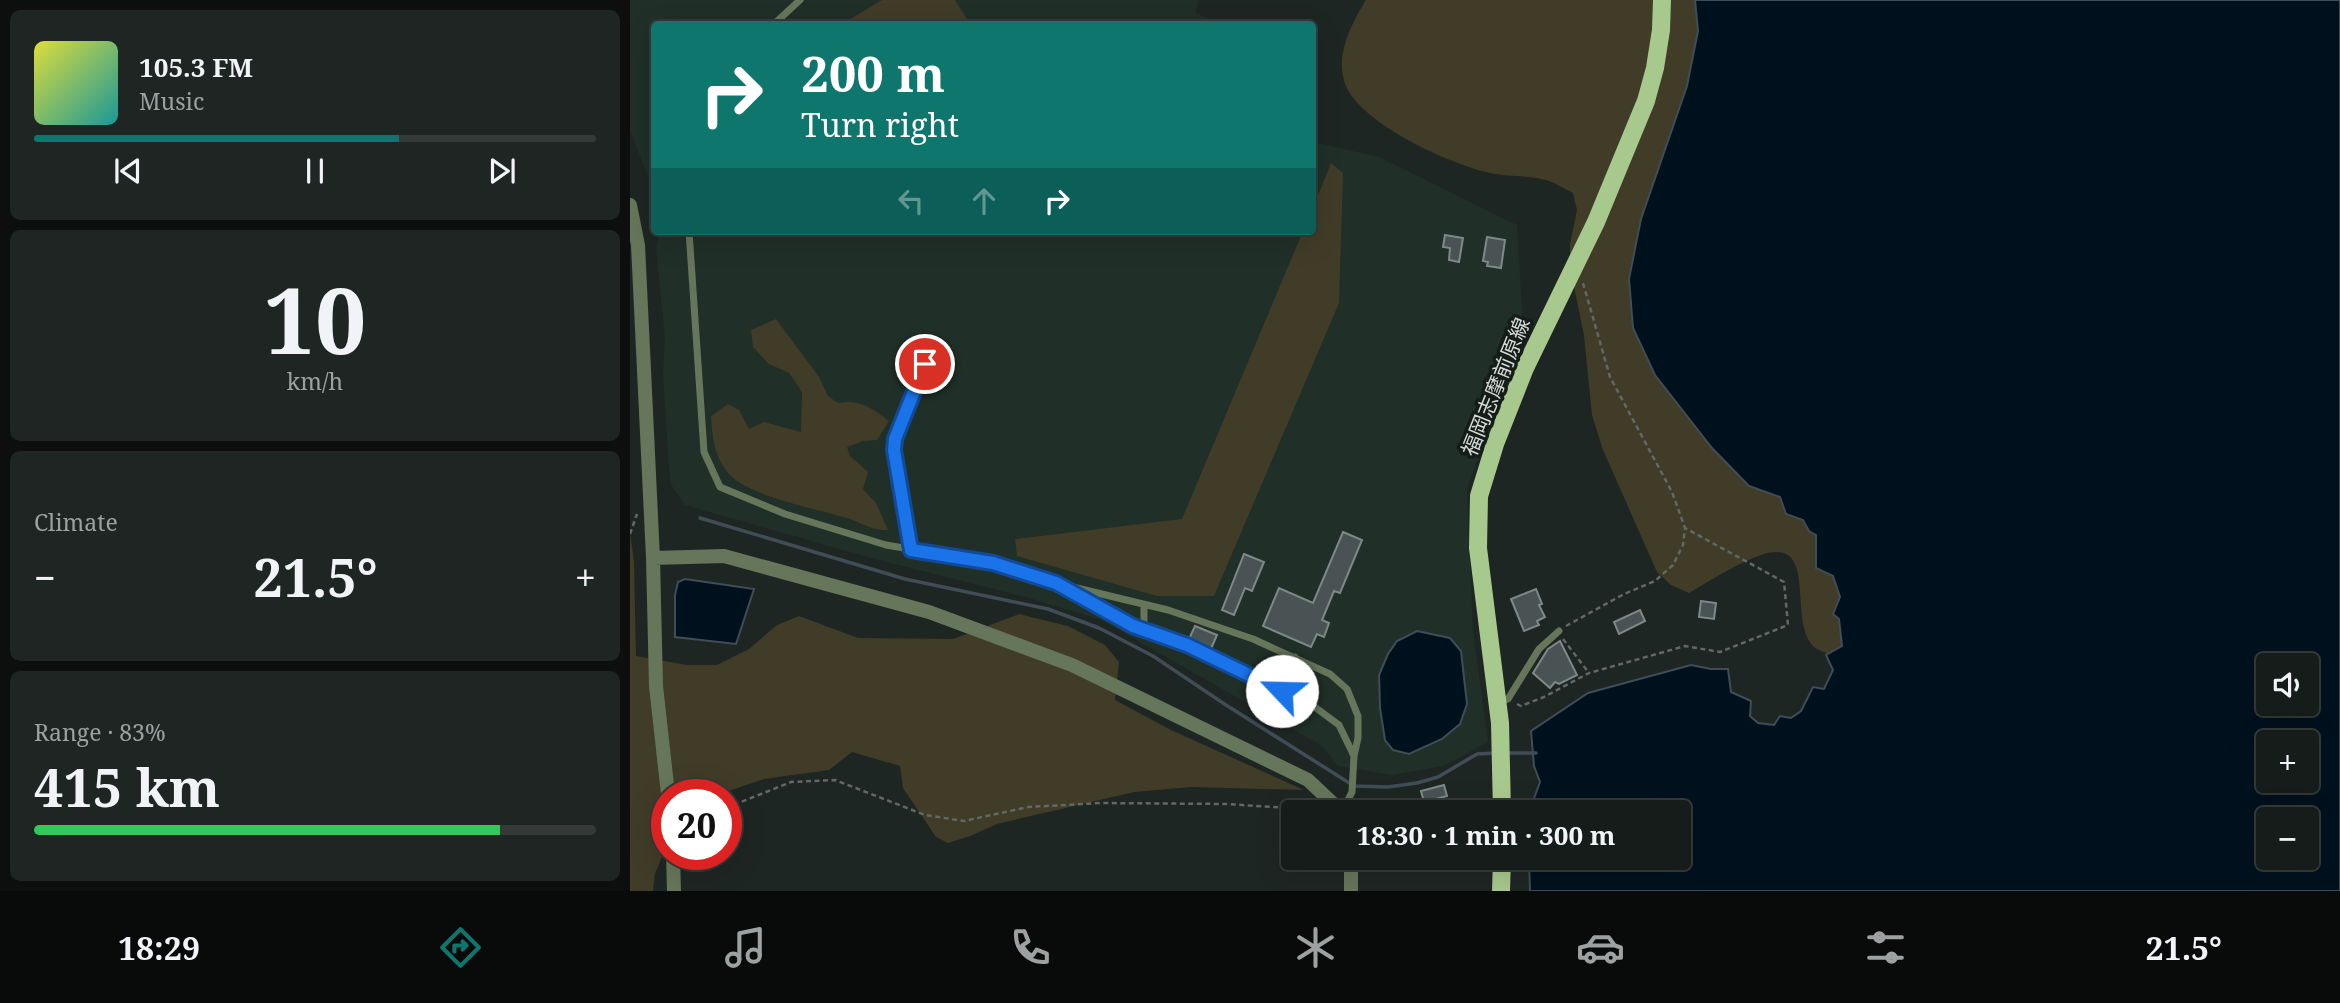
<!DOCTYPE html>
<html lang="en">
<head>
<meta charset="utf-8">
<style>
  :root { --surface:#161c1a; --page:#1f2523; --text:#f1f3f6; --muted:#9ea1a2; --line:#353a39; --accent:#0f766e }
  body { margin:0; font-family:"Noto Serif","Noto Sans JP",serif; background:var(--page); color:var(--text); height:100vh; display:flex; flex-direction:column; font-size:26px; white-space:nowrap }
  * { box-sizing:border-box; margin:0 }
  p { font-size:23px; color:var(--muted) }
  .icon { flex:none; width:38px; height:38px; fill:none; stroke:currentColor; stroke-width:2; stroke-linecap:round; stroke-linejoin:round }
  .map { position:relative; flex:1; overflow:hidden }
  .panel { display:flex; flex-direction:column; gap:10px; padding:10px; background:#0c0f0e; width:630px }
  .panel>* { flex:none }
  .top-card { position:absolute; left:21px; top:21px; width:665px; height:214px; border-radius:7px; box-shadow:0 7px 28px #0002,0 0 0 2px var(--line); background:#0f766e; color:#fff; overflow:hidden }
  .fabs { position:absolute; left:1626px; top:653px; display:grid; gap:14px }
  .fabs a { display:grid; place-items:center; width:63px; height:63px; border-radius:7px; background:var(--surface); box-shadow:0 7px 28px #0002,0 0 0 2px var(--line); font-size:35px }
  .speed { position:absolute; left:21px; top:779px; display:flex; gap:14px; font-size:35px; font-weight:700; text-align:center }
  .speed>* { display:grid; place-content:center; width:91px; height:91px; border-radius:50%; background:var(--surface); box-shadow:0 7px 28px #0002,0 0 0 2px var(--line); line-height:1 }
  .speed .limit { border:10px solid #d22; background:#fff; color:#111 }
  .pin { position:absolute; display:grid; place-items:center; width:60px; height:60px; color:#fff; margin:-30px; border:4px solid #fff; border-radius:50%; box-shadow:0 2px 7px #0007 }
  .me { position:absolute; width:77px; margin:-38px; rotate:294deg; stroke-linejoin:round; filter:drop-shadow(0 0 5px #0008) }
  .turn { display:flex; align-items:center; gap:24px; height:147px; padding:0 35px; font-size:32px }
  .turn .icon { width:91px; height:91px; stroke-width:2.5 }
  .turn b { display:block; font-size:49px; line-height:60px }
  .lanes { display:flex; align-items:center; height:66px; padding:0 35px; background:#0003; justify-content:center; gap:35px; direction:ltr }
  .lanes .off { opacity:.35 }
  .big { font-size:52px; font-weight:700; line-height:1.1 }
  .panel .tile { flex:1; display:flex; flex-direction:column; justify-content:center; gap:10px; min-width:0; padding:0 24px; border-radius:10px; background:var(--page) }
  .panel .dial { align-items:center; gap:0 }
  .dial b { font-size:91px; line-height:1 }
  .song { display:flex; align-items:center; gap:21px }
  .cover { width:84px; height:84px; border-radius:10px; background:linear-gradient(135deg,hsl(60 70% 55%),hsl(180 70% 35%)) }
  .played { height:7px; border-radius:4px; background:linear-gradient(90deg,var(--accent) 65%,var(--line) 65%) }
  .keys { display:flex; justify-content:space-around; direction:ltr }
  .heat { display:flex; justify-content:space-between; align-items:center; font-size:38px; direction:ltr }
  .charge { height:10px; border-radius:5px; background:linear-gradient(90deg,#34c759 83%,var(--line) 0) }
  .trip { position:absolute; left:651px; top:800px; width:410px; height:70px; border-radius:7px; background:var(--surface); box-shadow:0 7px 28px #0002,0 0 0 2px var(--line); font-weight:700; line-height:70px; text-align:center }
  .tab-bar { display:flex; height:112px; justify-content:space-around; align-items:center; background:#090b0a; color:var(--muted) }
  .tab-bar .icon { width:49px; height:49px }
  .tab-bar .current { color:var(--accent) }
  .tab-bar b { font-size:32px; color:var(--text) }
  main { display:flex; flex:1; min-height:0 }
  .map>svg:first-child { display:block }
  .built { fill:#202f28 }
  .green { fill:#403c27 }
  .water { fill:#00111e; stroke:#404d56; stroke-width:2; fill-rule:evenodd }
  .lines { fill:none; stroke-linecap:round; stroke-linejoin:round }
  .stream { stroke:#404d56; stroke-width:3.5 }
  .building { fill:#495354; stroke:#7d8989; stroke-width:2 }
  .path { stroke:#616865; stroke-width:2.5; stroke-dasharray:5 3.5; stroke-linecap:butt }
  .service { stroke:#66765a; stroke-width:7 }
  .tertiary { stroke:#66765a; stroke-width:14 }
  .primary { stroke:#a8c98e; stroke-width:18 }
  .route-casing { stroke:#114b97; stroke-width:18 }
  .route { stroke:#1a73e8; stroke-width:12 }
  .labels { text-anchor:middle; stroke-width:7; stroke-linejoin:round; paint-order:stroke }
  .street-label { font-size:21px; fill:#d5dad7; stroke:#151d19 }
</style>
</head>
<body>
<main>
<section class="panel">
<div class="tile">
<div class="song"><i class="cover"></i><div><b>105.3 FM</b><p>Music</p></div></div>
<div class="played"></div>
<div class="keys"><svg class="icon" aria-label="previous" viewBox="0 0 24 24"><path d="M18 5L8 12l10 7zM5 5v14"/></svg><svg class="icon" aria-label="pause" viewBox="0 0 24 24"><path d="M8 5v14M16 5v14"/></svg><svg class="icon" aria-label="next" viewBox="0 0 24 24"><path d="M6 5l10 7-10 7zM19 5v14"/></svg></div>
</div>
<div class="tile dial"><b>10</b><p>km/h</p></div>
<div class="tile"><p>Climate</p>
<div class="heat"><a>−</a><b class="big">21.5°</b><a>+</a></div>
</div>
<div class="tile"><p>Range · 83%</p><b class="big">415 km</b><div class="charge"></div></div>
</section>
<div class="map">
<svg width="1710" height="891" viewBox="0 0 1710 891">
  <rect width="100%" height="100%" fill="#1e2623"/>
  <path class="built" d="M0,0h570l-5,12 21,12h-562v167l-24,-60z
    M683,142l66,15 138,68 6,105 -56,159 6,142 15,111 -44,24 -53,9 -53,-9 -16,-20 -221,-126 -75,-23 -151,-38 -190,-54 -15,-22 -7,-109 2,-36 -9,-89 4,-18h652z"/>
  <path class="green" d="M252,0h73l15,24h-128z
    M736,0h411l75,465 -10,190c-6,-1 -15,-1 -21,-4 -36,-15 -4,-98 -44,-99 -21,-1 -69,30 -88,41l-18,-8 -14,-13 -54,-122 -11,-35 -8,-80 -14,-68v-23l7,-34 -4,-17c-8,-4 -16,-9 -24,-12 -19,-6 -40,-4 -59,-8 -40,-9 -127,-48 -144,-87 -12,-28 5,-62 20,-86z
    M701,163l12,10 -4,130 -125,293h-57l-140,-40 -2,-17 167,-20 121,-288h9l1,-23z
    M146,319l43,58 9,19 10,7c22,-4 34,5 51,18l-12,19 -14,1 -16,6 3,9 18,16 -5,17 13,14 12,27c-16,1 -26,-7 -41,-12 -30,-9 -94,-21 -116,-42 -16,-16 -19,-39 -20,-60l17,-12 11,6 10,19 15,-7 37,10 1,-40 -13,-19 -20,-9 -16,-17 -2,-17z
    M0,532l4,30 2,94 51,9h30l32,-16 28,-24 22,-9 59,22 95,1 66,-25 49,12 37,19 14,17 -4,38 56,30 133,60 -113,-3 -57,5 -137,32 -27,12 -22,7 -12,-6 -33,-49 -3,-22 -48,-14 -23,18 -65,9 -44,15h-53v50l-12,30 -2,17h-23z"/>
  <path class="water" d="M1065,0h645v891h-810l-1,-33h149v-46h-145l-1,-8 8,-22 -6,-16 -3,-35 57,-38 103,-28 20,4h17l3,23 20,9 -1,15 8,7 16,2 6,-9 11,2 10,-7 12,-24 11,2 9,-19 -7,-15 16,-9 -3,-27 -6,-5 7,-17 -7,-21 -17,-8v-33l-7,-4 -6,-11 -17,-6 -6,-17 -31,-11 -37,-38 -57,-73 -22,-47 -4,-49 12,-60 46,-133 11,-55zM1638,665h38v39h-38zM1638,742h38v38h-38zM1638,819h38v39h-38z
    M55,579l69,10 -18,55 -61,-7v-42l3,-13z
    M787,631l33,7 11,13 6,53 -7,20 -18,15 -33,15 -16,-4 -8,-10 -5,-32 -1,-33 9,-21 9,-13z"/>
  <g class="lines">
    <path class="stream" d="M70,518l205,61 143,30 51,19 54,28 73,49 128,81 34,1 29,-4 21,-6 39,-23 18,-1
      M876,753h30"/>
  </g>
  <path class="building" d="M815,235l18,3 -4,24 -10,-2 1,-12 -7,-1z
    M857,237l18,3 -4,28 -14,-2 1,-4 -5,-1z
    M713,532l19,8 -22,53 -6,-2 -12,29 7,3 -5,14 -7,-3 -6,13 -48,-21 16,-38 34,15z
    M614,554l20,8 -12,29 -7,-3 -11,27 -12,-5z
    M906,589l6,15 -3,1 6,12 -8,4 2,4 -15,6 -13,-32z
    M1071,601l15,2 -2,16 -15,-2z
    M1010,610l5,11 -26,13 -5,-12z
    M565,626l22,9 -7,16 -21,-12z
    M930,641l17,34 -18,9 -4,-2 -5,6 -17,-15 15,-24z
    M814,785l3,11 -23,6 -3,-11z
    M812,858h17v12l-17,-1z"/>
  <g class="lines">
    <path class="path" d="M0,534l7,-20
      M936,626l58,-32 31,-13 18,-16 10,-20 2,-17 -13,-36 -62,-115 -27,-94
      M933,639l26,34
      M887,704l4,2 23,-9 45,-24 96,-27 35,6 68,-27 -4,-43 -99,-54
      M96,808l65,-26 44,-2 90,35 39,6 64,-14 73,-4 125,1 95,6"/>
    <path class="service" d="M144,24l26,-24
      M59,231l15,221 16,35 65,27 101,31 107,18 63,20 112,27 85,29 77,35 17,15 11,27v22l-4,18 -2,36 -10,20
      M281,549l-17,-99 1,-11 30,-75
      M435,588l68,38 54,19 50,27 75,33 27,20 15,31
      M514,605v19l3,8
      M652,691l15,-6 3,-15 -5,-13
      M869,701l9,-2 31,-50 20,-18"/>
    <path class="tertiary" d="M0,205l8,40 15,313 3,128 12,108
      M23,558l71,-2 205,56 143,53 236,115 34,32
      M43,854l1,37
      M721,858v33"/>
    <path class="primary" d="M872,812l-2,-89 -22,-175 1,-52 16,-52 30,-76 71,-146 50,-121 9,-33 6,-38 1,-30
      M871,891l1,-33"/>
  </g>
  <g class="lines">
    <defs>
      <path id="route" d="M295,364l-30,75 -1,11 17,100 82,13 63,20 77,43 54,19 95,46"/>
    </defs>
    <use href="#route" class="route-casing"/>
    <use href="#route" class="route"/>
  </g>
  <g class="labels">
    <g class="street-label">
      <text transform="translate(866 387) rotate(-68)" y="7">福岡志摩前原線</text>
    </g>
  </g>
</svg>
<div class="fabs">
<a><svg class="icon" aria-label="sound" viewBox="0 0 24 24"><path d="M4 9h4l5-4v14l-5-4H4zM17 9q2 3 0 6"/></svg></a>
<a>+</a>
<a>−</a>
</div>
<div class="speed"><div class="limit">20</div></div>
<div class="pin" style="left:295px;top:364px;background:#d93025"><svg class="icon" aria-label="arrive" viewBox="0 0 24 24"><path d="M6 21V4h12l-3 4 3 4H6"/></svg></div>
<svg class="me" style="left:652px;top:691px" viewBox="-20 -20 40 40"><circle r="19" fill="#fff"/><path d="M0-13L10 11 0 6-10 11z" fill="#1a73e8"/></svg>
<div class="trip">18:30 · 1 min · 300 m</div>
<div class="top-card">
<div class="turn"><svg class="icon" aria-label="right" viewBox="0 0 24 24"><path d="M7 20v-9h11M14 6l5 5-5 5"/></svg><div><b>200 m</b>Turn right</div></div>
<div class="lanes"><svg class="icon off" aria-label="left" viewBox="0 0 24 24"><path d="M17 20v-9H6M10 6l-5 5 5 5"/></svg><svg class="icon off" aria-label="ahead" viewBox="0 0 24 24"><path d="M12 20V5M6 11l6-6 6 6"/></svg><svg class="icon" aria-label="right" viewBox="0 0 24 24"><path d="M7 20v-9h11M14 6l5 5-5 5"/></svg></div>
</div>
</div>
</main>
<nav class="tab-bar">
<b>18:29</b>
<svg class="icon current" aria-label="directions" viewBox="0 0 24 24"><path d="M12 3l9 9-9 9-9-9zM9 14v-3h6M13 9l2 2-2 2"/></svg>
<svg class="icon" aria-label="music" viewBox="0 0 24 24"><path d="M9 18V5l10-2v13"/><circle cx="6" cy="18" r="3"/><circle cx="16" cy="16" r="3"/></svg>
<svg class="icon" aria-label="phone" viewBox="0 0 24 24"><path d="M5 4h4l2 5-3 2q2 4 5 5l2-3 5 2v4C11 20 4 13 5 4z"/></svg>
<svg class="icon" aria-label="climate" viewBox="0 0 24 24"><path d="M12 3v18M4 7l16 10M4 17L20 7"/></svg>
<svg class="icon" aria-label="car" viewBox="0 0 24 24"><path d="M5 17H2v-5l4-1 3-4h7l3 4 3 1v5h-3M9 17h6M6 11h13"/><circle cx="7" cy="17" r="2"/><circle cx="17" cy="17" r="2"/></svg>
<svg class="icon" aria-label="filters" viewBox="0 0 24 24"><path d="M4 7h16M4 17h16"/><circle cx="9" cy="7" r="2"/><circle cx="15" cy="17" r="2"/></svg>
<b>21.5°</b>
</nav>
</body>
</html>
